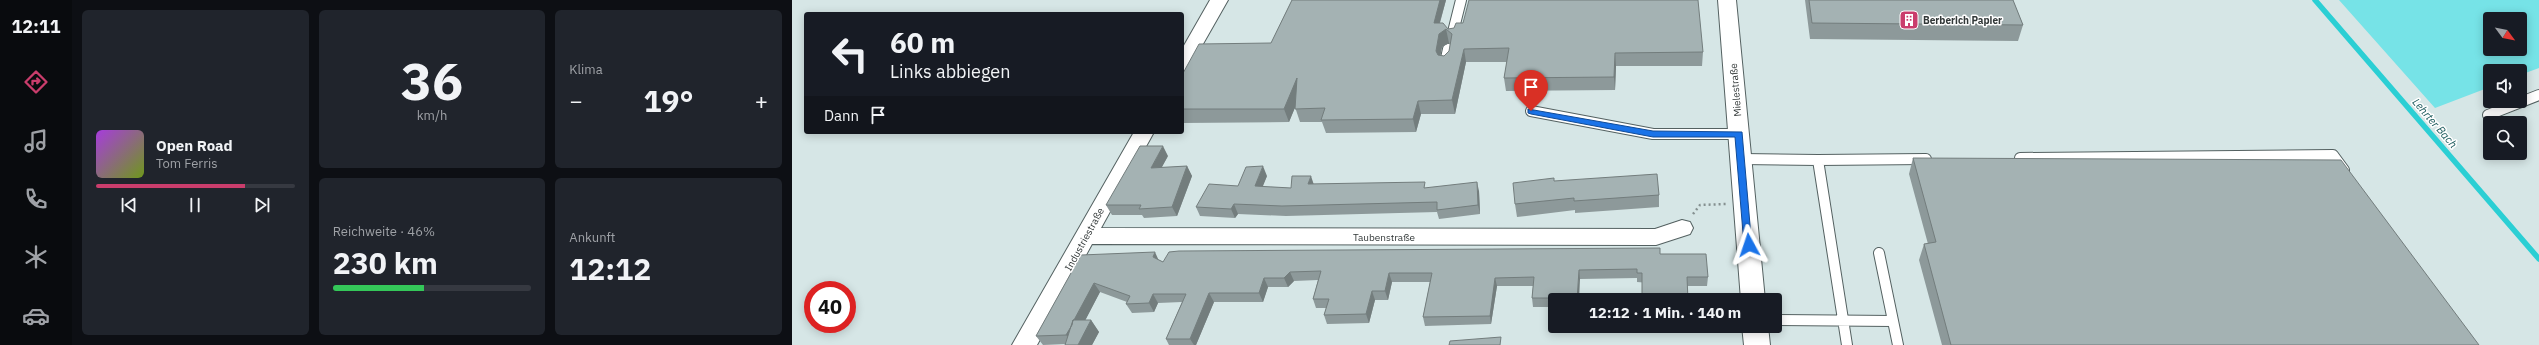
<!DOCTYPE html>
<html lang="de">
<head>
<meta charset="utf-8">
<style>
  :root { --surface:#171b24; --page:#20242c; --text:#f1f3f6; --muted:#9ea1a6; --line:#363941; --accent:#ca3d6c }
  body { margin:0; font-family:"IBM Plex Sans",sans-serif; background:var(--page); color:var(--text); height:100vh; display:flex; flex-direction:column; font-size:15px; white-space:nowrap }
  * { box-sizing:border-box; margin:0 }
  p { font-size:13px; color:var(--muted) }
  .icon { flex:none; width:22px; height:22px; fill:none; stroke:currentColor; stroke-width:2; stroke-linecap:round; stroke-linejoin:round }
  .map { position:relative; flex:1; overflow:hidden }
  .side { display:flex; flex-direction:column; gap:10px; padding:10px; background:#0d0f14; width:720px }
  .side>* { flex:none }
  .guide { position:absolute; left:12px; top:12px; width:380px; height:122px; border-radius:4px; box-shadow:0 2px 10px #0003; background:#171b24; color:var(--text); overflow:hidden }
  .needle { width:26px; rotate:122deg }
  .controls { position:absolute; left:1691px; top:12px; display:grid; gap:8px }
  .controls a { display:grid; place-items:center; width:44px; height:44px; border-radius:4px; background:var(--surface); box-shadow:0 2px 10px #0003; font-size:20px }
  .speed { position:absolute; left:12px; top:281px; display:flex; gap:8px; font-size:20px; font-weight:700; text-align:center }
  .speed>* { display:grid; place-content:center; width:52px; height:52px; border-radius:50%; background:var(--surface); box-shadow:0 2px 10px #0003; line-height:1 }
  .speed .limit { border:6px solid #d22; background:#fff; color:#111 }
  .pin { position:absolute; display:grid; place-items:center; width:34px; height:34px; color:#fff; margin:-41px -17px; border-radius:50% 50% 50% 0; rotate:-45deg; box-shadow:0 0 4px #0007 }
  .pin .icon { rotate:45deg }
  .me { position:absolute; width:44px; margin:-22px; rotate:355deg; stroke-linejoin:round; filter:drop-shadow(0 0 3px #0008) }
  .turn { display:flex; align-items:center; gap:14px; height:84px; padding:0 20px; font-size:18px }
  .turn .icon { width:52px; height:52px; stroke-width:2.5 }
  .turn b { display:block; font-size:28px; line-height:34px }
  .then { display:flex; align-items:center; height:38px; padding:0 20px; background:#0003; gap:8px; font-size:15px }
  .big { font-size:30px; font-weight:800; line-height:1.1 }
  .side .tile { flex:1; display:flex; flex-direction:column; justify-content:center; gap:6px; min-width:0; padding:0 14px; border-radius:6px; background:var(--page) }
  .side .dial { align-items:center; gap:0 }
  .dial b { font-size:52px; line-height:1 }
  .song { display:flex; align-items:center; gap:12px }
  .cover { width:48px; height:48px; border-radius:6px; background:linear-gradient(135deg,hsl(280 70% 55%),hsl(80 70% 35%)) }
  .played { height:4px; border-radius:2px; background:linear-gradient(90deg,var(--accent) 75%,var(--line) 75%) }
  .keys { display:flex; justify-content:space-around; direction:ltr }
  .heat { display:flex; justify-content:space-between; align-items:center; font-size:22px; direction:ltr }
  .charge { height:6px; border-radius:3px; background:linear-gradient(90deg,#34c759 46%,var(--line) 0) }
  .side .tiles { flex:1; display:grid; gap:10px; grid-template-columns:repeat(3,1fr) }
  .tile:first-child { grid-row:span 2 }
  .trip { position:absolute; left:756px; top:293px; width:234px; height:40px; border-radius:4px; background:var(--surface); box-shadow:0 2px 10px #0003; font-weight:800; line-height:40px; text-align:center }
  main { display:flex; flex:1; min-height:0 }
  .tabs { display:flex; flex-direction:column; width:72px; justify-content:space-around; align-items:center; background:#090b0e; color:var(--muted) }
  .tabs .icon { width:28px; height:28px }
  .tabs .selected { color:var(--accent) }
  .tabs b { font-size:18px; color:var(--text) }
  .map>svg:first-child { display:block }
  .green { fill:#76e3e7; fill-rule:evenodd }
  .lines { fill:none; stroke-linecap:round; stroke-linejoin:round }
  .stream { stroke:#2bcfd4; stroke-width:5.5 }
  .service-casing { stroke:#546161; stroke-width:12 }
  .minor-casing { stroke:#546161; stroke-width:2 }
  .tertiary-casing { stroke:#546161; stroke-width:2 }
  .path { stroke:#859090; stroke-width:2.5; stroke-dasharray:2 3; stroke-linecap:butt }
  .service { stroke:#fff; stroke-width:10 }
  .minor { fill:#fff; fill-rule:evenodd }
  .tertiary { fill:#fff; fill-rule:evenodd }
  .wall { fill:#8d999a; fill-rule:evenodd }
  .shaded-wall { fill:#737d7d }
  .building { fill:#a4b2b3; stroke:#737d7d; fill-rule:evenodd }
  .route { fill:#1a73e8; stroke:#114b97 }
  .labels { text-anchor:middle; stroke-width:3; stroke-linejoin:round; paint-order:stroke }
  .poi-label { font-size:10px; font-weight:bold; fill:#323838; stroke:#fff; text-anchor:start }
  .street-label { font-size:10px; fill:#323838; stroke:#fff }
  .water-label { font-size:11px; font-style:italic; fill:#18585a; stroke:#fff }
</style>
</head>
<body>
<main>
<nav class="tabs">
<b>12:11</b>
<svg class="icon selected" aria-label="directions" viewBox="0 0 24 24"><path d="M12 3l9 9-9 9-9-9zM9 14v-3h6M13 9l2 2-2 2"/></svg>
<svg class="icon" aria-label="music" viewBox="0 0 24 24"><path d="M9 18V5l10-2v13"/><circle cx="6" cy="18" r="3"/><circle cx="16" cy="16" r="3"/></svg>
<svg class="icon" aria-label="phone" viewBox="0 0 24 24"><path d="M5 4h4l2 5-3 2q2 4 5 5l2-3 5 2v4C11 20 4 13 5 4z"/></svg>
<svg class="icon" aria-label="climate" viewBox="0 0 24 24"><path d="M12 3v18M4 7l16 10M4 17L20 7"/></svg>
<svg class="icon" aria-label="car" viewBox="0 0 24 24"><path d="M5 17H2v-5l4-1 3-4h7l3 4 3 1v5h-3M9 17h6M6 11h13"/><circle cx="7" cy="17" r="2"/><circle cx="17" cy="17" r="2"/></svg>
</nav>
<section class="side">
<div class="tiles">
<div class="tile">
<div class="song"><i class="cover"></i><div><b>Open Road</b><p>Tom Ferris</p></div></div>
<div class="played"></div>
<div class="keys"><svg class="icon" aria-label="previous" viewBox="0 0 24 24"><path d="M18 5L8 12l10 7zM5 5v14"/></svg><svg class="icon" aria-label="pause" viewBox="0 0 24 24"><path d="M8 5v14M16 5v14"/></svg><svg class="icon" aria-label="next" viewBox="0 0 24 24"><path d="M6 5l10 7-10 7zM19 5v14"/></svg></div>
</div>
<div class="tile dial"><b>36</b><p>km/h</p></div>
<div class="tile"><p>Klima</p>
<div class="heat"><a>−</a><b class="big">19°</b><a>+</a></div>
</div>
<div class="tile"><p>Reichweite · 46%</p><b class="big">230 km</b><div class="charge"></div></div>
<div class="tile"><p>Ankunft</p><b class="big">12:12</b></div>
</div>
</section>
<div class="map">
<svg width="1747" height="345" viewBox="0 0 1747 345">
  <rect width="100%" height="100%" fill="#d6e6e6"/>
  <path class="green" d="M1547,0h200v68l-19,7v-4h-30v16l-55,21zM1698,19h30v30h-30z"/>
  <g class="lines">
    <path class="stream" d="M1523,0l224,259"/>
    <defs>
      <path id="service" d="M660,36l9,-36
        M653,63l3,-14
        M739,111l122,23h86
        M1703,123l-7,-8 51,-20
        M1228,158l313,-3 11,15
        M950,159l76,1 29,185
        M1026,160l108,-1
        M1087,253l19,92
        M983,320l118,1"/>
      <path id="minor" d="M418,0h18l-37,65 -2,4 -7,2v-22z
        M342,132h20l-53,96 554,1 27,-9 8,2 3,6 -3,6 -34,11 -564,-1 -55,101h-25z"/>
      <path id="tertiary" d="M926,0h18l29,300h-24z
        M950,326h26l2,19h-26z"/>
    </defs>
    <use href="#service" class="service-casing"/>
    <use href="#minor" class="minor-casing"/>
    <use href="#tertiary" class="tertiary-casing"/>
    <path class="path" d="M901,214l7,-9 26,-1"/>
    <use href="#service" class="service"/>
    <use href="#minor" class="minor"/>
    <use href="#tertiary" class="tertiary"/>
  </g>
  <path class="wall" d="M500,0h154l-6,23 8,6 255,23 -1,14h-86l-1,24 -109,1 -2,-13 3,-16h-41l-11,52h-34l-5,18 -90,1 -4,-11h-22l-5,-15 -6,15 -107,1v-48l89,-32zM657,43l1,1 -1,7 -5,5 -4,-1 2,-8z
    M1013,0h208l10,25 -5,16 -208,-2z
    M376,156l-7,12 26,-2 5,10 -15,40 -33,2 -2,-3h-30l-6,-10z
    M1121,158l566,187h-537l-23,-85 5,-16h4l-19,-70z
    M475,176l-5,11 29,1 23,-4 112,4 53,3 1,23 -41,5 -2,-7 -151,4 -48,-2 -3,4 -35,-2 -4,-9 42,-21z
    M762,181l105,14v12l-84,6v-3l-58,7 -2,-13z
    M868,254l48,23 -1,9h-20l-50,-4v-4l-57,1 -25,21v12h-3l-1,-5h-18l-1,-9 1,-12h-36l-6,38 -66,2 -2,-9 7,-35h-38l-4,18h-13l-6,23 -42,1 -3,-9 2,-7h-10l-3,-9 5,-19 -24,1 -6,6h-20l-5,15h-49l-18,43h-27l-3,-6 16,-37 -24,1 -4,9 -22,1 -6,-9 1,-2 -27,-10 -15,28h6l8,12 -7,13h-27l1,-1 -23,1 -7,-9 45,-81 78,5 4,2z"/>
  <path class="shaded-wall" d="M648,0h6l-10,36 -2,-13z
    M654,29l3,14 -7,4 -3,18 -3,-14 3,-17z
    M672,49l2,13 -11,52 -3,-14z
    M823,53l1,13 -1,24 -1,-13z
    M505,78l5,13 -13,31 -5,-13z
    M626,101l3,13 -5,18 -3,-13z
    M371,146l5,10 -12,22 -5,-10z
    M395,166l5,10 -15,40 -5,-9z
    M471,166l4,10 -8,20 -4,-10z
    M519,176l3,9 -6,-1z
    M685,182l2,9 1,23 -2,-9z
    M442,204l4,10 -3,4 -4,-9z
    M363,252l4,9 -6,-4z
    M787,270l1,9 -1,21h-2z
    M498,272l4,9 -6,6 -4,-9z
    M597,273l3,9 -4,18 -3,-9z
    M472,278l4,9 -5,15 -4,-9z
    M703,278l2,8 -6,38 -1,-8z
    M302,283l6,9 -27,52 -7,-9z
    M580,291l3,9 -6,23 -3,-9z
    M417,293l5,9 -18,43h-2l-4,-6z
    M361,294l5,9 -4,9 -5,-9z
    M299,320l8,12 -7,13h-14z"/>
  <path class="building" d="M500,0h148l-6,23h9l5,6 6,-1 2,-5h7l6,-23h229l5,52 -88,1 -1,24 -110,1 5,-30 -45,1 -12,51 -34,1 -5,18 -92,1 4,-12 -30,1 2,-31 -13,31h-102v-34l17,-31 72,-1zM654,29l6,5 -3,17 -5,5 -6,-1 -2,-4 3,-17z
    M1017,0h204l10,25 -211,-2z
    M348,146h23l-12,22 36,-2 -15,41 -33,2 2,-4h-35z
    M1121,158l428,2 138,185h-528l-27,-101 12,-2z
    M471,166l-8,20 36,2 1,-12h19l-3,8 117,-2 -1,6 53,-6 1,23 -41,5v-8l-155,4 -48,-2 -3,5 -35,-2 13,-23 29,2 8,-19z
    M865,174l2,21 -85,6v-3l-59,6 -2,-21 41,-5v3z
    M868,248v6h46l2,23h-21l1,23h-46v-27h-5v-4l-58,1 -2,30h-22v3h-4v-5h-19l2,-21 -39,1 -5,38 -67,1 9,-44h-43l-4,18h-13l-6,23 -42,1 5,-16h-16l8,-28 -31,1 -6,6h-20l-5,15h-50l-19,46h-24l20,-45h-33l-4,9 -23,1 4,-8 -36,-13 -20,37h-1l-1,5 -6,10 -30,1 45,-81 74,-3 -2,5 10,5 6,-10 10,-1z
    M281,320h18l-13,25h-13z
    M709,337l-1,8h-51l1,-4z"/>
  <path class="route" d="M736,109l125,22 89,1 10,116 -3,1 -5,-4 -9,-108h-82l-122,-23 -3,-1z"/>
  <defs>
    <symbol id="building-square" viewBox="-11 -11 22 22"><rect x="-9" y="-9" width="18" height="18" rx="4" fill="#ca3d6c" stroke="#fff"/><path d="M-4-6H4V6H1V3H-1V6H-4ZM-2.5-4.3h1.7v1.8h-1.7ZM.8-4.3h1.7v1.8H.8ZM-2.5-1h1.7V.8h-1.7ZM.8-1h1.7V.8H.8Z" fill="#fff"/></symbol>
  </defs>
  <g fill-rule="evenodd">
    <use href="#building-square" x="1106" y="9" width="22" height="22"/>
  </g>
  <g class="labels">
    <g class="poi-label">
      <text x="1131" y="24">Berberich Papier</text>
    </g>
    <g class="street-label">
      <text transform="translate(943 90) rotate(-95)" y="4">Mielestraße</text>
      <text x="592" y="241">Taubenstraße</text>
      <text transform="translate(292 239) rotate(-61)" y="4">Industriestraße</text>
    </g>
    <g class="water-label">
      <text transform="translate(1643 123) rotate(49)" y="4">Lehrter Bach</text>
    </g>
  </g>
</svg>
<div class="controls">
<a><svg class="needle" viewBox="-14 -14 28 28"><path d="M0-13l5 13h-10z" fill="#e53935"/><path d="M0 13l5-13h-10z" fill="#9ea1a6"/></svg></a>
<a><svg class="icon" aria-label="sound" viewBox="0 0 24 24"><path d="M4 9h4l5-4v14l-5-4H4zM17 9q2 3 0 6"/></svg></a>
<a><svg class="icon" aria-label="search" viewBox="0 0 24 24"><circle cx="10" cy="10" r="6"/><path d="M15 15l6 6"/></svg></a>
</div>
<div class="speed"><div class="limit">40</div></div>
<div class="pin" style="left:739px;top:111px;background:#d93025"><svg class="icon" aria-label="arrive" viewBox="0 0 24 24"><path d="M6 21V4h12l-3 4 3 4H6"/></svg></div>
<svg class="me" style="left:957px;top:245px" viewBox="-20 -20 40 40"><path d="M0-17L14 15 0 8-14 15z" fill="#1a73e8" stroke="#fff" stroke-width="4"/></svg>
<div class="trip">12:12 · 1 Min. · 140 m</div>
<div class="guide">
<div class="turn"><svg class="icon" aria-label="left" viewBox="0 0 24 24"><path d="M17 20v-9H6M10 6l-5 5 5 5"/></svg><div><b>60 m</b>Links abbiegen</div></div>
<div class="then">Dann<svg class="icon" aria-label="arrive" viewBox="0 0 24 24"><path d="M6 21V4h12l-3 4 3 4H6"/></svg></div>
</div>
</div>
</main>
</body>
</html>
